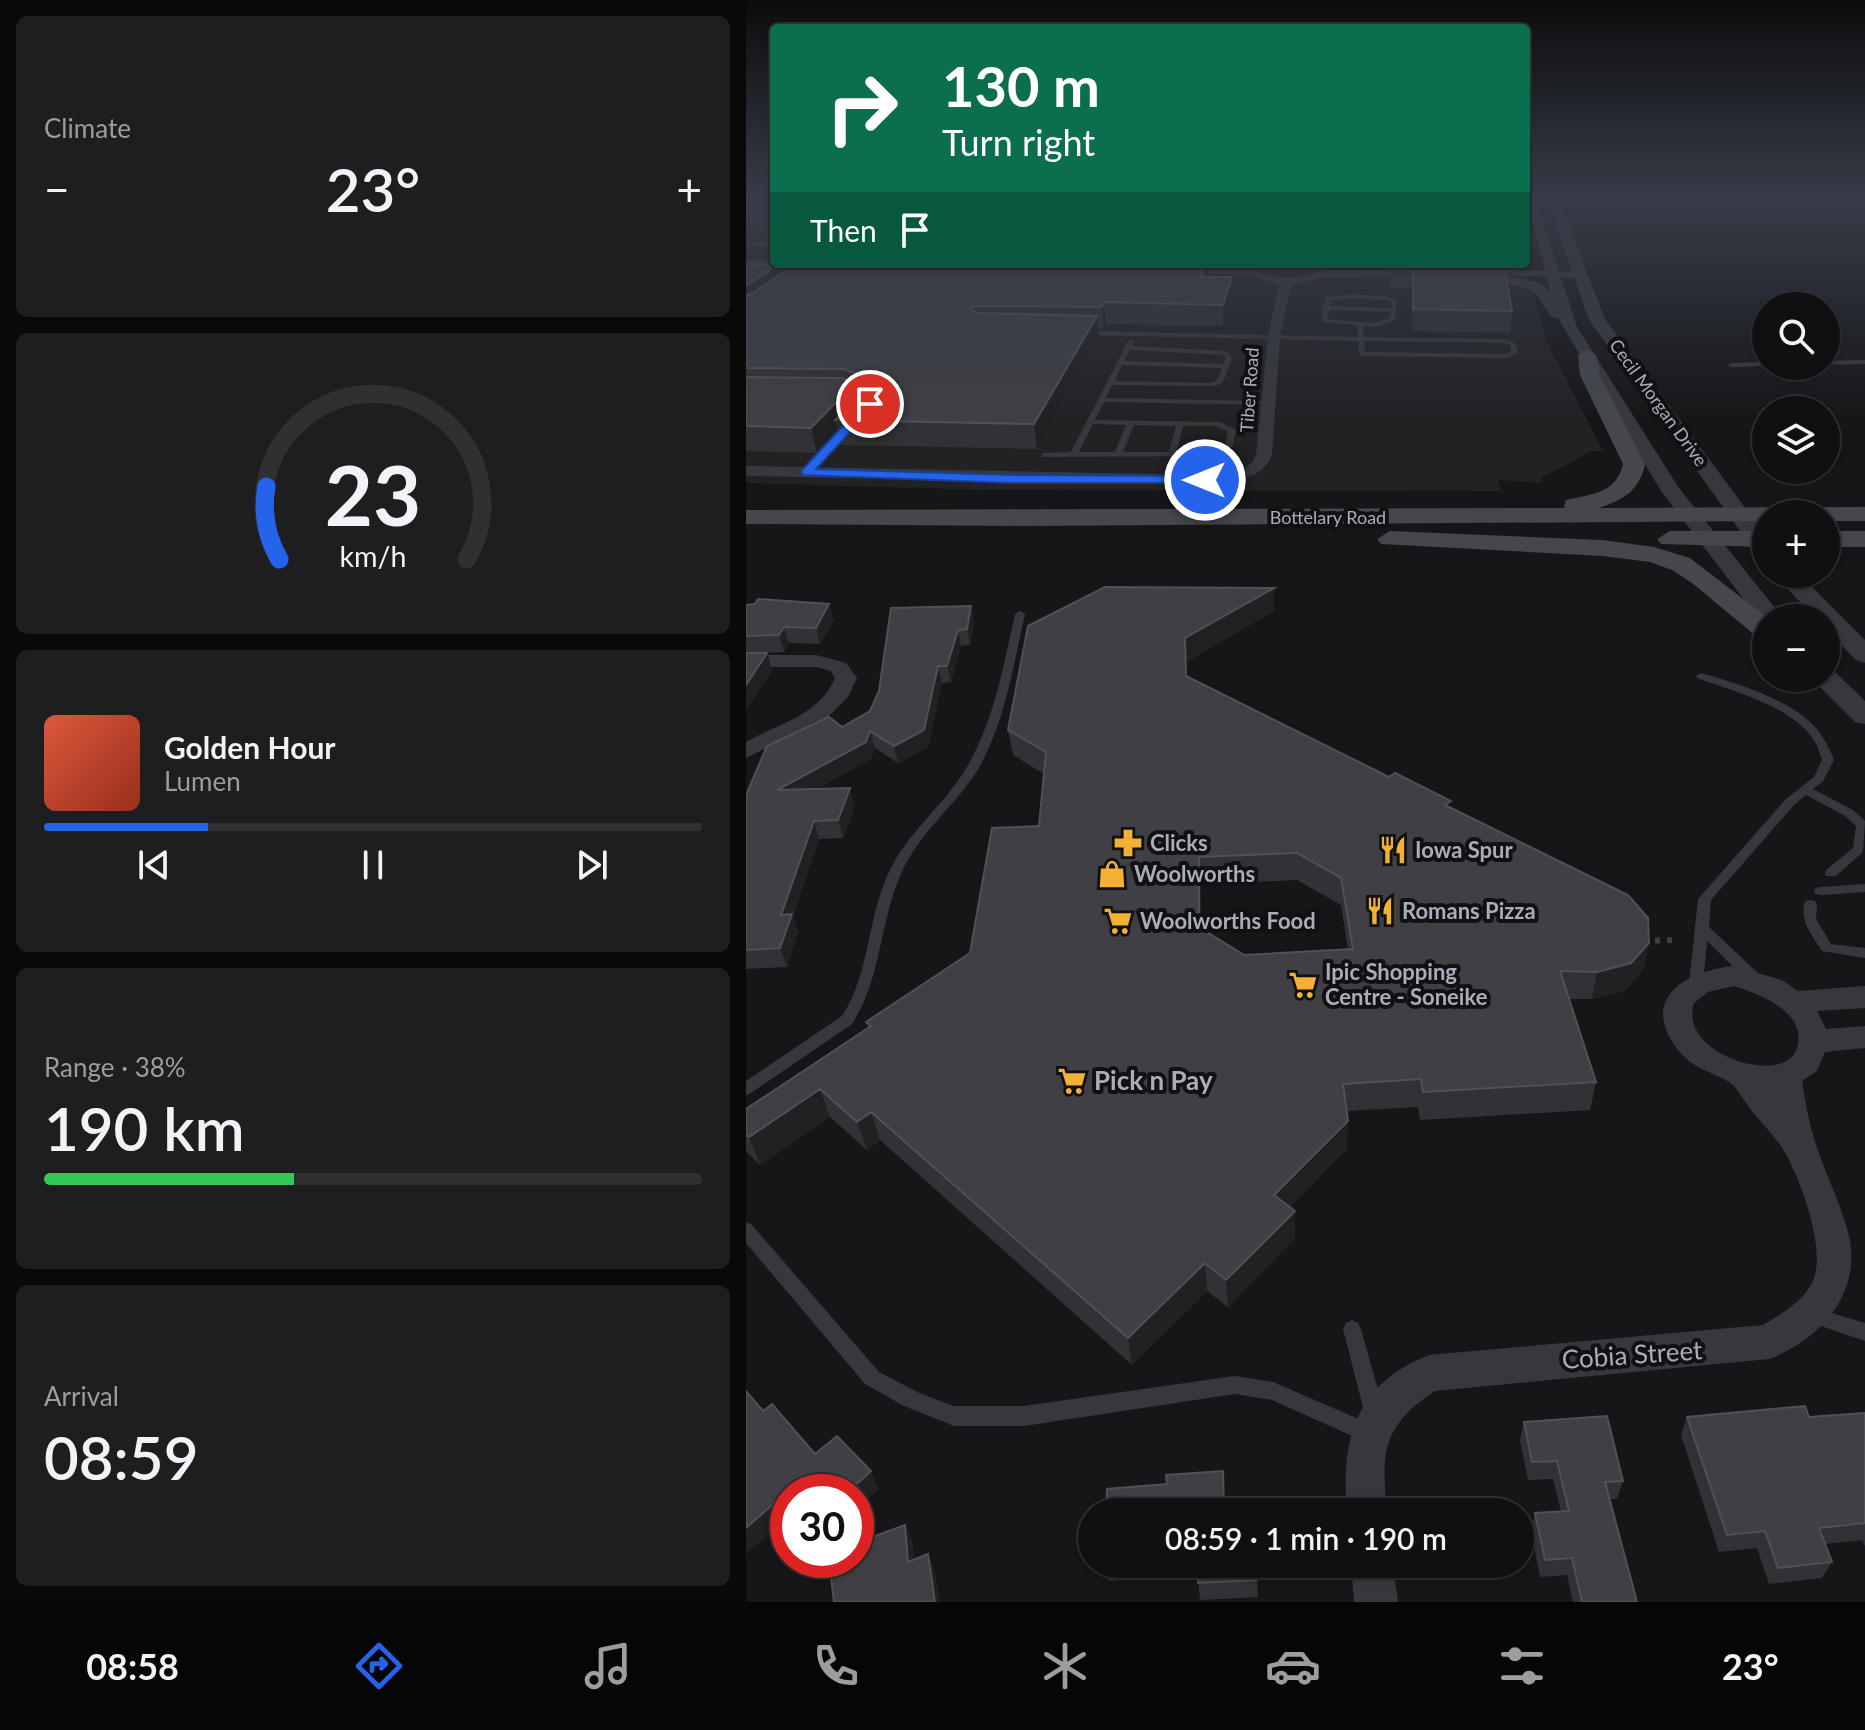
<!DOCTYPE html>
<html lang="en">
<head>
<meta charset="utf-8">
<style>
  :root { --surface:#101012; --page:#1e1e20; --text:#f1f3f6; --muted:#9c9d9f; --line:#303032; --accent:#2563eb }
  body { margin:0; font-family:Lato,sans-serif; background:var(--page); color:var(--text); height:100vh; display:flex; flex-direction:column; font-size:30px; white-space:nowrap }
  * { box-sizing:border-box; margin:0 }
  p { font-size:26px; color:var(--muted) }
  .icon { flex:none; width:44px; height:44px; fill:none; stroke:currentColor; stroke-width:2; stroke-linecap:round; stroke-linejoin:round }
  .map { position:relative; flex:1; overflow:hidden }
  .panel { display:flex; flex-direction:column; gap:16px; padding:16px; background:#09090a; width:746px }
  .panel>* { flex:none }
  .banner { position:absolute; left:24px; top:24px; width:760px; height:244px; border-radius:8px; box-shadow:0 2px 6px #0004,0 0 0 2px var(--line); background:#0b6e4f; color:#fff; overflow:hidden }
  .controls { position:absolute; left:1006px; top:292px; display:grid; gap:16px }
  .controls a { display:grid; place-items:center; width:88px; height:88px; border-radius:50%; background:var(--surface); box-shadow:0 2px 6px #0004,0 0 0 2px var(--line); font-size:40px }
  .speed { position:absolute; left:24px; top:1474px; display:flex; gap:16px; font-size:40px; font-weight:700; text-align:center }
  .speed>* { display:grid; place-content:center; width:104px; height:104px; border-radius:50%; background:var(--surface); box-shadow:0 2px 6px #0004,0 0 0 2px var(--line); line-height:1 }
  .speed .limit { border:12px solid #d22; background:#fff; color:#111 }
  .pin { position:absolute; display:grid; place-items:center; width:68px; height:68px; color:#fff; margin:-34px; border:4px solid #fff; border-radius:50%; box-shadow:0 2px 8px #0007 }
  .me { position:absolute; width:88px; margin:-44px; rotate:270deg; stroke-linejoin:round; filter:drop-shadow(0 0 6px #0008) }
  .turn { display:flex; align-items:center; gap:28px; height:168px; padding:0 40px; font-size:36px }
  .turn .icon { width:104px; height:104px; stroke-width:2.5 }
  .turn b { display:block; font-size:56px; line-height:68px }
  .then { display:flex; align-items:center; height:76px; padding:0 40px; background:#0003; gap:16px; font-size:30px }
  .big { font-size:60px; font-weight:600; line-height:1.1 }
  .panel .widget { flex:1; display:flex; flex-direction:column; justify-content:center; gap:12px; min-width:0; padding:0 28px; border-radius:12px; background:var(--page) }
  .panel .dial { align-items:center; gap:0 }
  .dial svg { height:208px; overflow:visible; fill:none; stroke:var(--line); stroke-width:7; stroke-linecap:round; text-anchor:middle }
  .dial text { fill:var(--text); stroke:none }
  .song { display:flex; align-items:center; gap:24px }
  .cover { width:96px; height:96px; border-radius:12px; background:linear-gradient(135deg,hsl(10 70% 55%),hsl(10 70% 35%)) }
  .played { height:8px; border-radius:4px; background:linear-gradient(90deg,var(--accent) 25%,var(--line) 25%) }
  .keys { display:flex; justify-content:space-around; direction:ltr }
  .heat { display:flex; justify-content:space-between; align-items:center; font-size:44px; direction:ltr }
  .charge { height:12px; border-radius:6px; background:linear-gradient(90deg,#34c759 38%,var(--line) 0) }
  .trip { position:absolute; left:332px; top:1498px; width:456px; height:80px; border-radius:40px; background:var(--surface); box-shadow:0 2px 6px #0004,0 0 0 2px var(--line); font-weight:600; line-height:80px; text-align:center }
  .tab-bar { display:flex; height:128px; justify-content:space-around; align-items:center; background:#060607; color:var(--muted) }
  .tab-bar .icon { width:56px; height:56px }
  .tab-bar .current { color:var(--accent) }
  .tab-bar b { font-size:36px; color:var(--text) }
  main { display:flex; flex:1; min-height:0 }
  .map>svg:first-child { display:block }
  .built { fill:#222225 }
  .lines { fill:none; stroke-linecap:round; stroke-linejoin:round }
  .path { stroke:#3d3f44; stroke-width:6; stroke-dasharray:5 7; stroke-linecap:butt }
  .service { fill:#37383d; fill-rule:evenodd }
  .minor { fill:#37383d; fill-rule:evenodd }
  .tertiary { fill:#37383d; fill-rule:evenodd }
  .secondary { fill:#45474d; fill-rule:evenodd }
  .wall { fill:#323236; fill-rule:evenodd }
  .shaded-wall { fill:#212124 }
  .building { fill:#3f3f44; stroke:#4f5156; stroke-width:2; fill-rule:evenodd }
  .route { fill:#2563eb; stroke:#184099; stroke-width:2 }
  .labels { text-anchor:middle; stroke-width:8; stroke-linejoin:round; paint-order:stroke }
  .far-street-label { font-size:18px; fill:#a8adb8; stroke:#111113 }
  .poi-label { font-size:22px; font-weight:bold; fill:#a8adb8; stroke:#111113; text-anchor:start }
  .near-poi-label { font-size:26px; font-weight:bold; fill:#a8adb8; stroke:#111113; text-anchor:start }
  .near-street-label { font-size:26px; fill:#a8adb8; stroke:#111113 }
</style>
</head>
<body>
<main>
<section class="panel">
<div class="widget"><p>Climate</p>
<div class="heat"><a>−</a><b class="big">23°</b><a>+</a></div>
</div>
<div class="widget dial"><svg viewBox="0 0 100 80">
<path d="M14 69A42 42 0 1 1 86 69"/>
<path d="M14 69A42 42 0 0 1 9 41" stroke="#2563eb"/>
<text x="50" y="56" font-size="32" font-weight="700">23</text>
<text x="50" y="72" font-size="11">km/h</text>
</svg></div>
<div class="widget">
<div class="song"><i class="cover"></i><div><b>Golden Hour</b><p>Lumen</p></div></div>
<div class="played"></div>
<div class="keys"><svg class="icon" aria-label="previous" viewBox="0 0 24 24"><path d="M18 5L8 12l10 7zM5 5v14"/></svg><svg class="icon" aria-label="pause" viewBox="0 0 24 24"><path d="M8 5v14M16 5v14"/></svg><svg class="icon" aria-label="next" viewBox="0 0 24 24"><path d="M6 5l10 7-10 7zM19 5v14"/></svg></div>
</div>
<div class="widget"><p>Range · 38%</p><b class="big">190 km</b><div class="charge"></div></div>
<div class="widget"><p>Arrival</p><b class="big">08:59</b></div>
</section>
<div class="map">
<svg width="1119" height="1602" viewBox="0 0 1119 1602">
  <rect width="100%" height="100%" fill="#161618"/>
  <path class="built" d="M0,197h28v67h751l21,76 57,111h-11l-51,27 2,5 -45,-3 4,11 -514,-1 -242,-7z"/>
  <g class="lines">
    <path class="path" d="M897,941l35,-1"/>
    <path class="service" d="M0,241l28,3v4l-28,-3z
      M613,294l31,3 7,4 -2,19 -20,7 -12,-1 1,11 139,2 12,4 3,10 -11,5 -145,-2 -3,-2 -1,-13 -273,-6 -3,-2 3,-2 273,6 -1,-12 -35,-3 1,-12 -2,-2 3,-2 2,-9zM613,298l30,3 2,1v6l-61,-2 1,-6zM583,310l61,2v6l-15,5 -48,-4zM618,341l139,2 7,2 1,7 -5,2 -141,-2z
      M385,339l3,2 -2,5 94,5 6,7 -8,22 -8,6 -104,-1 -6,13 165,3 4,2 -4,2 -167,-3 -9,18 125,2 16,8 -3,16 -12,10 -179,1v-4h3l26,-1 57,-111zM384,350l94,5 2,3 -3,6 -99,-3zM376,365l100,3 -4,11 -6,4 -97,-2zM347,424l33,1 -11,27h-36zM388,425l42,1 -7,26h-46zM437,426h33l12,5 -3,14 -6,7h-42z
      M1119,360v4l-39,1v-4z
      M1020,362v4l-35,1 -3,-2 3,-2z
      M102,425l7,2 -45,48h-6v-4z
      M274,611l5,3c-12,53 -20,109 -48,157 -23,36 -59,63 -76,103 -22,49 -19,104 -49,150l-101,69 -5,2v-14l96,-65c28,-42 25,-98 47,-144 18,-39 54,-66 76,-102 29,-47 38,-103 50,-156z
      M955,673c35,10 89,26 114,54 9,10 14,21 19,33l-11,21 -10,8 40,21 12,11 -2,31 -27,24h-10l-1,-3 1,-3 27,-22 3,-22 -11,-10 -39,-21 -12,10 -83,95 -2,27 51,48 2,4 -2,4h-10l-43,-42 -4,42 -2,4 -5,1 -5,-1 -2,-4 9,-84 88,-100 28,-22 8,-17c-2,-6 -4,-13 -7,-18 -22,-36 -80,-50 -118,-64l-1,-2z
      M1119,884v8l-44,3 -5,-1 -2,-3 2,-3 5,-1z
      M1064,900l5,1 2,3 -1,15 15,25 34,4v10l-43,-7c-10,-16 -23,-30 -17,-50z
      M0,1222l6,3 127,147 38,20 37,14h70l211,-30 38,6 102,44 3,7 -3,7 -7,3 -96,-43 -37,-6 -211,32h-70l-50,-20 -39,-22 -119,-141z
      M1069,1308l50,15v18l-56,-19 -3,-6 3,-6z
      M606,1320l6,3 3,6 23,82 -3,7 -7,3 -7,-3 -3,-7 -21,-82 3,-6z"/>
    <path class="minor" d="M0,260h28v4h5l-33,2z
      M497,264h12l-3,3c20,16 51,13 72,2l-2,-5h12l1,6h88l6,3 -6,3 -98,1 -34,8 -11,52 -8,118c-11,27 -41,26 -67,30l-459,-9v-10l459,9 38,-6 10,-7 3,-7 12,-118 11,-53 -31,-9 -69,-3 -6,-3 6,-3 61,2z
      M726,269l106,3 6,3 -6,3 -110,-4z
      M0,655h70l30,8 11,15 -9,19 -22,22 -80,39v-16c33,-19 73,-26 89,-64l-4,-7 -15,-4h-70z
      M988,966l48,14 16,11 67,-5v22l-48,3 9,18 39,-3v22l-40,4 -8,19 -15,10c3,21 7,41 13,61 10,32 26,61 34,94 13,57 -29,104 -80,123l-334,32c-53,35 -54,61 -48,121h-40c-6,-73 8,-128 82,-157l334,-30c18,-11 41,-24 50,-44 13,-30 -10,-94 -25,-123 -8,-17 -25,-33 -37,-48 -6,-8 -14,-23 -22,-28 -19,-11 -37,-14 -51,-32 -40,-52 8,-79 56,-84zM988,986c25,8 74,26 63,62 -2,8 -10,14 -18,16 -33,9 -98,-19 -85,-61l14,-11z
      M605,1564h42l5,38h-44z"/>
    <path class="tertiary" d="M780,197h9l42,130 102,161 104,130h-17v6l-4,-1 -101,-132 -103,-173 -7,-1 -13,-21 -9,-7 -71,-15 7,-4 73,12 13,10z
      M800,197h12l47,122 161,217v22l-8,-2 -169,-236z
      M1028,574h25l66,66v23l-9,-3 -30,-31v-11h-11z
      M1080,670l9,2 30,29v23l-10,-2 -38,-38 -4,-6h13z"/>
    <path class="secondary" d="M841,349l9,6 4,20 45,89c-5,26 -22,37 -47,44l267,-1v14h-39v-7h-60v7l-739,5 -281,-2v-14l818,-2 2,-8c25,-6 50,-6 57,-36l-43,-89 -2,-20z
      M644,531l212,9 52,7 36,11 78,60 -2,20 -10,-2 -64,-53 -20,-13 -22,-8 -48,-6 -221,-12 -4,-5z
      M924,531h96v16l-105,-3 -4,-5z
      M1080,531h39v16h-39z"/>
  </g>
  <path class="wall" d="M0,197h28v40l-28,-7z
    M0,264l34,11 146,-9v-2h283v13h23l1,21 -10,28 -117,-2 -2,4h-6l1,10 -62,111 -196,-4 -3,-15 -21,23 -71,-2z
    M644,264h109l13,47 -2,22 -98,-2v-43h-22z
    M528,588v23l-88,51 1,15 263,131 199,135 -6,27 -18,21 -33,8h-23l27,83 -6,28 -170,10 -2,-13 -71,4v38l-57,58 5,4v27l-67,69 -21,-16 -75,74 -252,-225 -13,10 -37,-33 -70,48 -14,-14v-42l122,-81 -2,-6 104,-69 69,-127 5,-52 -31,-19 -5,-25zM551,880l44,25 7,44 -104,6 -43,-27v-44z
    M0,605l88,15 -14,24 -31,-1 -5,9 -34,1h17l5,17 -26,40z
    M225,606l3,16 -4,23 -9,1 -10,36 -9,1 -14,64 -30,16 -23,-15 -4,11 -55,30 39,17 -12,32 -24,1 -26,77 5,16 -11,35 -41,2v-174l96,-68 28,-16z
    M1119,1413v133l-3,-6 -37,4 7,18 -10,16 -53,6 -12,-36 -38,4 -38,-117 6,-18h122z
    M778,1422l99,59 -6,18h-7l27,103h-64l-6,-27 -27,2 -9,-46 4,-18 26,-2 -8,-32 -25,1 -8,-40z
    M359,1564h151l2,33 -58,3 -2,-26 -89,7z"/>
  <path class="shaded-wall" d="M461,264h2v16l-8,-3z
    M31,265l5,20 -36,23v-22z
    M486,277l1,21 -10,28v-21z
    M358,302l2,22 -2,4 -2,-21z
    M351,316l2,22 -62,111 -3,-25z
    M109,383l5,23 -25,14 3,10 -21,23 -6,-25z
    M528,588v23l-88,51 1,39 -2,-63z
    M83,604l5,16 -14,24 -4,-16z
    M225,606l3,16 -4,23 -3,-16z
    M38,627l5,16 -5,9 -5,-17z
    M212,630l3,16 -10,36 -4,-16z
    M21,653l5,17 -26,40v-25z
    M192,666l4,17 -14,64 -30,16 -4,-17z
    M124,731l5,17 -4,11 -88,49 -6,-18z
    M104,788l5,18 -12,32 -5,-18z
    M68,821l5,18 -26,77 5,16 -11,35 -7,-19 1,-33z
    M453,857l2,27 -1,70 -1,-27z
    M903,943l-6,27 -18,21 -33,8 5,-27z
    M74,1089l10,28 -70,48 -11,-28z
    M125,1112l9,28 -13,10 -10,-28z
    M602,1121l-1,28 -73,74v-28z
    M549,1211v27l-67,69 -2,-27z
    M459,1263l2,28 -75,74 -4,-27z
    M125,1471l8,18 -23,21v-18h-8z
    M42,1491v26l-42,37v-26z
    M159,1525l8,17 2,37 -7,-17z
    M182,1554l7,17 5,31h-5z"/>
  <path class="building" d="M0,197h28v26l-28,-7z
    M0,264l31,1 -31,21z
    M49,264l131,2v-2h281l-6,13h31l-9,28 -119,-3 -2,5 -130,-1 -1,3 6,4 120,3 -63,108 -199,-4 37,-40 -28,-11 -98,-1v-73l9,-3z
    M645,264h91l22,2 8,45 -99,-2v-41l-22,-1z
    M0,377l96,1 13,5 -44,45 -65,-2z
    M359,587l169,1 -89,50 1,38 203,101 6,-4 56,28 -6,4 183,90 20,23 1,25 -18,20 -34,9 -37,-1 36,111 -173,10 -2,-13 -78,5 5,37 -74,74 21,16 -69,69 -21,-17 -77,75 -257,-226 -14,10 -37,-33 -71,48 -3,-2v-26l125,-83 -5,-4 104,-69 22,-125 47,-2 7,-74 -38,-22 20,-104zM551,853l44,25 12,71 -109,6 -45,-28v-70z
    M12,599l71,5 -13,24 -32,-1 -5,8 -33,1v-31l9,-1z
    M225,606l-4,23 -9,1 -11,36h-9l-14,64 -30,16 -24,-15 -4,11 -89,48 73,-2 -12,32 -24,1 -33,94 11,-1 -12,34 -34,2v-155l21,-49 62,-29 13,10 28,-16 9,-20 12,-83z
    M0,653h21l-21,32z
    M0,1391l17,20 9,-7 43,50 22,-18 34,35 -23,21 -60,-1 -42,37z
    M1059,1406l4,11 56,-4v110l-46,5 13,34 -54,6 -13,-37 -38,4 -40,-118z
    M861,1416l16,65 -18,1 32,120h-55l-10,-44 -27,2 -10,-47 34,-2 -12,-50 -25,1 -8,-40z
    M477,1471l1,38h15v3h-133l1,-23 60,-5 -1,-9z
    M159,1525l3,37 20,-8 7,48h-102h1l-5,-42h27v-17z
    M452,1564h58l1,16 -59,3z"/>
  <linearGradient id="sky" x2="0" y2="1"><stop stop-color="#0c0c0d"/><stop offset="0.47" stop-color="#363c48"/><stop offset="1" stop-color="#363c48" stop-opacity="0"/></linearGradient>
  <rect width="1119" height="421" fill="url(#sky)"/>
  <path class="route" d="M120,401l10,3 -60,65 197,6 192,1 6,4 -6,3h-192l-211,-8v-5z"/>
  <defs>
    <symbol id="pharmacy-bare" viewBox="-9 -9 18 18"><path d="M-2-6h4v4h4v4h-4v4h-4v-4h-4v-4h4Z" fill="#f2b134" stroke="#111113" stroke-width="2.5" paint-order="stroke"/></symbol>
    <symbol id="restaurant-bare" viewBox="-9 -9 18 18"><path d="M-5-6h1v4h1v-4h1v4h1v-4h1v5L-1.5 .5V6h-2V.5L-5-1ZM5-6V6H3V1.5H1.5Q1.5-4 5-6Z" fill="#f2b134" stroke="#111113" stroke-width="2.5" paint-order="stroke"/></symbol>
    <symbol id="shop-bare" viewBox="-9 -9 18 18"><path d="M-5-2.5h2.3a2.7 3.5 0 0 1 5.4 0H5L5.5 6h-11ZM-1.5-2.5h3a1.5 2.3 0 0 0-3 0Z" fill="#f2b134" stroke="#111113" stroke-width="2.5" paint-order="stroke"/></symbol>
    <symbol id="supermarket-bare" viewBox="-9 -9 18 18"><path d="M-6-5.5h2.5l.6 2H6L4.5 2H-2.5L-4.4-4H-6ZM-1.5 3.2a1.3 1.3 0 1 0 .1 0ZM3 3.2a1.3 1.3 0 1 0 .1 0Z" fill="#f2b134" stroke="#111113" stroke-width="2.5" paint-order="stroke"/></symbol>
  </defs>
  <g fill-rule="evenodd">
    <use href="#pharmacy-bare" x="362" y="823" width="40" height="40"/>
    <use href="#restaurant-bare" x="627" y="830" width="40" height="40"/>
    <use href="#shop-bare" x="346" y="854" width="40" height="40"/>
    <use href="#restaurant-bare" x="614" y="891" width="40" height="40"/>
    <use href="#supermarket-bare" x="352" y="901" width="40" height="40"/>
    <use href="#supermarket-bare" x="537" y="965" width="40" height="40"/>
    <use href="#supermarket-bare" x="306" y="1061" width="40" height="40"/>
  </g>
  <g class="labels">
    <g class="far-street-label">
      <text transform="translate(504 390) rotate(-86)" y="6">Tiber Road</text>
      <text transform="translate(912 403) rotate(54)" y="6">Cecil Morgan Drive</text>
      <text x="582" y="524">Bottelary Road</text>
    </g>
    <g class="poi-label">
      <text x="404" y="851">Clicks</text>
      <text x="669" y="858">Iowa Spur</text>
      <text x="388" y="882">Woolworths</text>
      <text x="656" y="919">Romans Pizza</text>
      <text x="394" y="929">Woolworths Food</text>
      <text x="579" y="980">Ipic Shopping<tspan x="579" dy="25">Centre - Soneike</tspan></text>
    </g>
    <g class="near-poi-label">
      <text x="348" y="1090">Pick n Pay</text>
    </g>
    <g class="near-street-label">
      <text transform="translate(886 1355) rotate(-4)" y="9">Cobia Street</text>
    </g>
  </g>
</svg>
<div class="controls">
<a><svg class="icon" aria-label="search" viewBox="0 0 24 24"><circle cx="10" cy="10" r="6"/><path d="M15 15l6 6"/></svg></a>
<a><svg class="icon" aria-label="layers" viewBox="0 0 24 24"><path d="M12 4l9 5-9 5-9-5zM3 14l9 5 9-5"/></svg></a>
<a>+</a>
<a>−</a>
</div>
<div class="speed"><div class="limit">30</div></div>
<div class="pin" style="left:124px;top:404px;background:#d93025"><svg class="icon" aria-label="arrive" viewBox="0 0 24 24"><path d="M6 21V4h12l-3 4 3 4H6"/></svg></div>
<svg class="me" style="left:459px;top:480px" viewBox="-20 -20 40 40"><circle r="17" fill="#2563eb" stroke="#fff" stroke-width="3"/><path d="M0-11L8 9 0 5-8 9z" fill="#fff"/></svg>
<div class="trip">08:59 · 1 min · 190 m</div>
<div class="banner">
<div class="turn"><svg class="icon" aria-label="right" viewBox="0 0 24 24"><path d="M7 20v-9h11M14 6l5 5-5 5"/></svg><div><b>130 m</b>Turn right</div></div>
<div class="then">Then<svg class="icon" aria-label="arrive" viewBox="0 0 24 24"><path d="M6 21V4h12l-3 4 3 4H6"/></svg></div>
</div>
</div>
</main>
<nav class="tab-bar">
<b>08:58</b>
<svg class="icon current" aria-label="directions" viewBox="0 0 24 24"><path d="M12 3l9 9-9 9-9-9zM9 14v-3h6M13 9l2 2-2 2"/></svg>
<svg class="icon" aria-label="music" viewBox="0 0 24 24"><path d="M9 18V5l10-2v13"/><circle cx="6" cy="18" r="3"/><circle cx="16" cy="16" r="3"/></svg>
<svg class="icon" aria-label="phone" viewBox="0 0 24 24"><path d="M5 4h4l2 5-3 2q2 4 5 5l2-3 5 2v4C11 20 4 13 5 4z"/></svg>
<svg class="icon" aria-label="climate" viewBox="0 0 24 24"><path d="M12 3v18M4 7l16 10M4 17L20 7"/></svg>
<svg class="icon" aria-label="car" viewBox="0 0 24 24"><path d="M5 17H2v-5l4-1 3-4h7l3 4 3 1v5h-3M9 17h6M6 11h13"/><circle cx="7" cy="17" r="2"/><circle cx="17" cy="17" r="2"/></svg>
<svg class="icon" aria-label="filters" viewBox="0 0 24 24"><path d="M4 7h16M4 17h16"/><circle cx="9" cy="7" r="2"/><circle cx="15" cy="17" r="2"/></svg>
<b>23°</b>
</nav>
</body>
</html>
